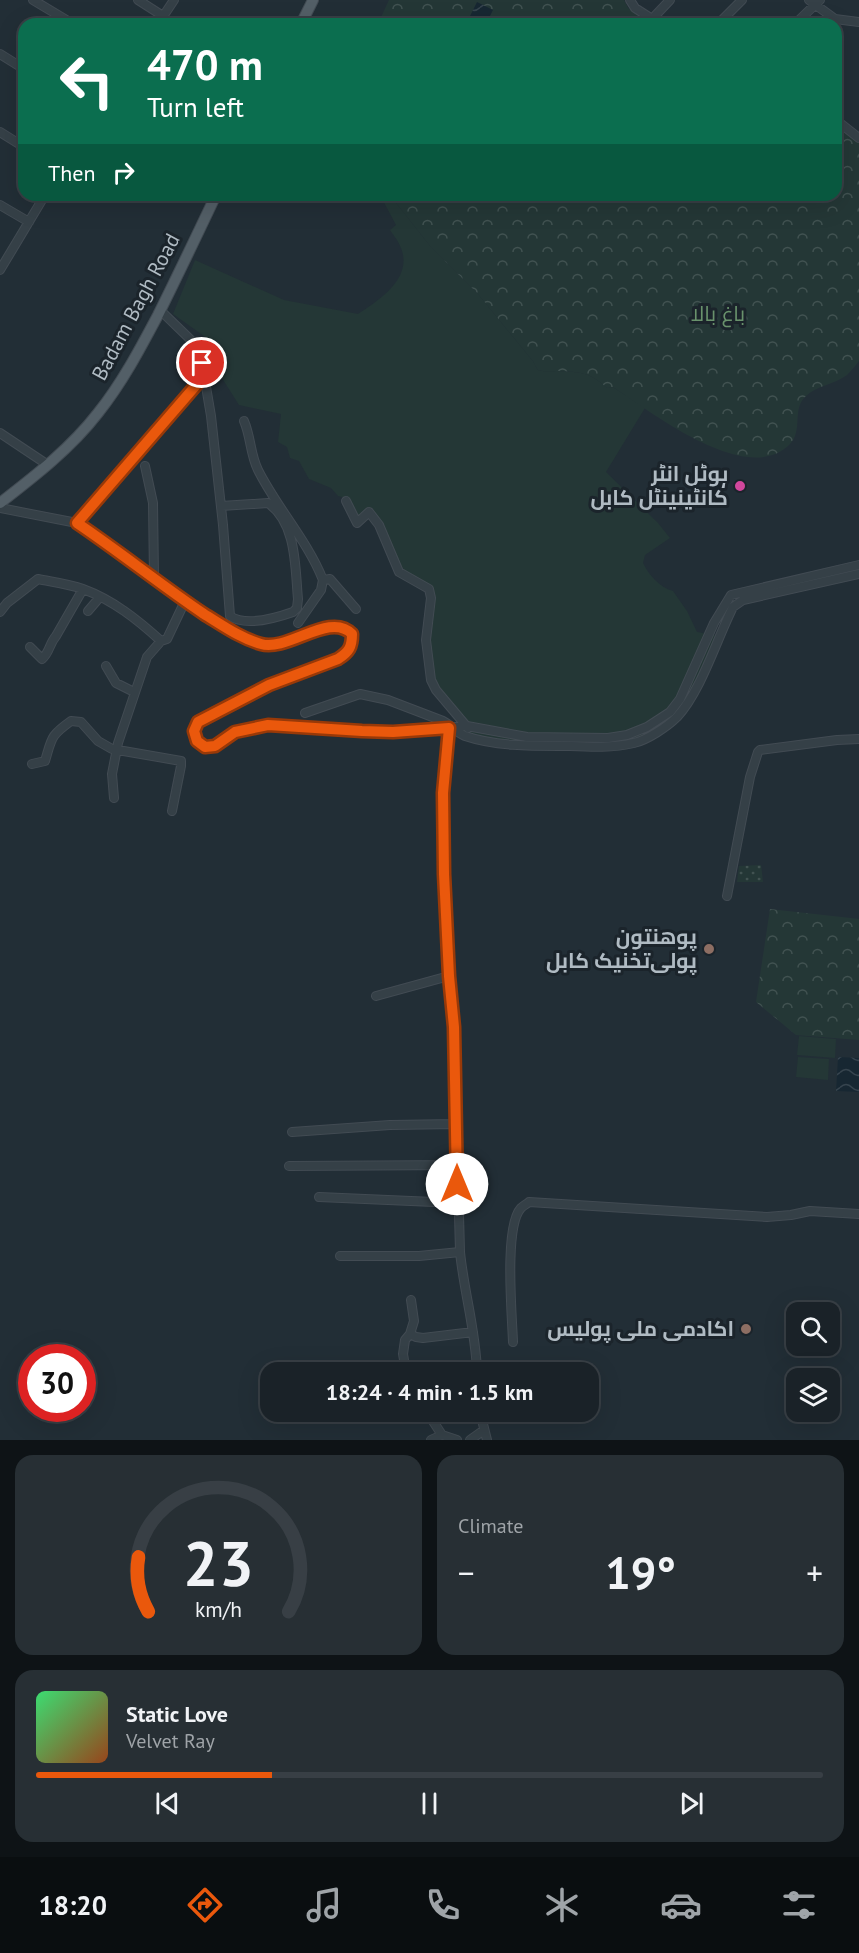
<!DOCTYPE html>
<html lang="en">
<head>
<meta charset="utf-8">
<style>
  :root { --surface:#1a2228; --page:#272f34; --text:#f1f3f6; --muted:#9fa4a8; --line:#383f45; --accent:#ea580c }
  body { margin:0; font-family:"PT Sans",Cairo,sans-serif; background:var(--page); color:var(--text); height:100vh; display:flex; flex-direction:column; font-size:22px; white-space:nowrap }
  * { box-sizing:border-box; margin:0 }
  p { font-size:20px; color:var(--muted) }
  .icon { flex:none; width:33px; height:33px; fill:none; stroke:currentColor; stroke-width:2; stroke-linecap:round; stroke-linejoin:round }
  .map { position:relative; height:1440px; overflow:hidden }
  .drawer { display:flex; flex-direction:column; gap:15px; padding:15px; background:#0e1316; flex:1 }
  .drawer>* { flex:none }
  .hud { position:absolute; left:18px; top:18px; width:824px; height:183px; border-radius:18px; box-shadow:0 6px 24px #0002,0 0 0 2px var(--line); background:#0b6e4f; color:#fff; overflow:hidden }
  .buttons { position:absolute; left:786px; top:1302px; display:grid; gap:12px }
  .buttons a { display:grid; place-items:center; width:54px; height:54px; border-radius:12px; background:var(--surface); box-shadow:0 6px 24px #0002,0 0 0 2px var(--line); font-size:30px }
  .speed { position:absolute; left:18px; top:1344px; display:flex; gap:12px; font-size:30px; font-weight:700; text-align:center }
  .speed>* { display:grid; place-content:center; width:78px; height:78px; border-radius:50%; background:var(--surface); box-shadow:0 6px 24px #0002,0 0 0 2px var(--line); line-height:1 }
  .speed .limit { border:9px solid #d22; background:#fff; color:#111 }
  .pin { position:absolute; display:grid; place-items:center; width:51px; height:51px; color:#fff; margin:-26px; border:3px solid #fff; border-radius:50%; box-shadow:0 2px 6px #0007 }
  .me { position:absolute; width:66px; margin:-33px; rotate:0deg; stroke-linejoin:round; filter:drop-shadow(0 0 4px #0008) }
  .turn { display:flex; align-items:center; gap:21px; height:126px; padding:0 30px; font-size:27px }
  .turn .icon { width:78px; height:78px; stroke-width:2.5 }
  .turn b { display:block; font-size:42px; line-height:51px }
  .then { display:flex; align-items:center; height:57px; padding:0 30px; background:#0003; gap:12px; font-size:22px }
  .big { font-size:45px; font-weight:600; line-height:1.1 }
  .drawer .card { flex:1; display:flex; flex-direction:column; justify-content:center; gap:9px; min-width:0; padding:0 21px; border-radius:18px; background:var(--page) }
  .drawer .dial { align-items:center; gap:0 }
  .dial svg { height:156px; overflow:visible; fill:none; stroke:var(--line); stroke-width:7; stroke-linecap:round; text-anchor:middle }
  .dial text { fill:var(--text); stroke:none }
  .song { display:flex; align-items:center; gap:18px }
  .cover { width:72px; height:72px; border-radius:9px; background:linear-gradient(135deg,hsl(140 70% 55%),hsl(20 70% 35%)) }
  .played { height:6px; border-radius:3px; background:linear-gradient(90deg,var(--accent) 30%,var(--line) 30%) }
  .keys { display:flex; justify-content:space-around; direction:ltr }
  .heat { display:flex; justify-content:space-between; align-items:center; font-size:33px; direction:ltr }
  .drawer .tiles { flex:1; display:grid; gap:15px; grid-template-columns:1fr 1fr }
  .card:last-child { grid-column:span 2 }
  .trip { position:absolute; left:260px; top:1362px; width:339px; height:60px; border-radius:18px; background:var(--surface); box-shadow:0 6px 24px #0002,0 0 0 2px var(--line); font-weight:600; line-height:60px; text-align:center }
  .dock { display:flex; height:96px; justify-content:space-around; align-items:center; background:#0a0e10; color:var(--muted) }
  .dock .icon { width:42px; height:42px }
  .dock .current { color:var(--accent) }
  .dock b { font-size:27px; color:var(--text) }
  .map>svg:first-child { display:block }
  .grass { fill:#243736 }
  .park { fill:url(#park-crowns) }
  .garden { fill:url(#garden-dots) }
  .water { fill:url(#water-waves) }
  .lines { fill:none; stroke-linecap:round; stroke-linejoin:round }
  .minor-casing { stroke:#424b53; stroke-width:10 }
  .major-casing { stroke:#424b53; stroke-width:12 }
  .minor { stroke:#354047; stroke-width:8 }
  .major { stroke:#535f67; stroke-width:10 }
  .route-casing { stroke:#983908; stroke-width:15 }
  .route { stroke:#ea580c; stroke-width:10 }
  .hotel-dot { fill:#d1479c; stroke:#1b242b; stroke-width:2 }
  .education-dot { fill:#8d6e63; stroke:#1b242b; stroke-width:2 }
  .labels { text-anchor:middle; stroke-width:6; stroke-linejoin:round; paint-order:stroke }
  .street-label { font-size:21px; fill:#b0bbc3; stroke:#1b242b }
  .park-label { font-size:21px; fill:#69926c; stroke:#1b242b }
  .poi-label { font-size:21px; font-weight:bold; fill:#b0bbc3; stroke:#1b242b; text-anchor:end }
</style>
</head>
<body>
<div class="map">
<svg width="859" height="1440" viewBox="0 0 859 1440">
  <defs>
    <pattern id="park-crowns" width="20" height="18" patternUnits="userSpaceOnUse" patternTransform="scale(1.5)"><rect width="20" height="18" fill="#243736"/><path d="M2 6a3 3 0 1 1 6 0M12 15a3 3 0 1 1 6 0" fill="none" stroke="#415251"/></pattern>
    <pattern id="garden-dots" width="8" height="8" patternUnits="userSpaceOnUse" patternTransform="scale(1.5)"><rect width="8" height="8" fill="#243736"/><path d="M2 2h.1M6 6h.1" fill="none" stroke="#415251" stroke-width="1.8" stroke-linecap="round"/></pattern>
    <pattern id="water-waves" width="16" height="10" patternUnits="userSpaceOnUse" patternTransform="scale(1.5)"><rect width="16" height="10" fill="#172732"/><path d="M0 5q4-4 8 0t8 0" fill="none" stroke="#36444e"/></pattern>
  </defs>
  <rect width="100%" height="100%" fill="#222e36"/>
  <path class="grass" d="M380,195h10l41,52 47,47 55,67 5,9c7,2 12,1 19,1 24,1 33,1 50,17l6,-1 32,21 -39,64 52,51 12,15 -25,17 -2,8c6,12 16,24 30,28l14,20 10,21 22,4 -30,67 -14,16 -38,23 -109,4 -57,-9c-7,-20 -26,-30 -35,-48 -14,-29 -6,-66 -5,-97l-32,-20 -29,-59 -13,10 -9,-19 -6,-7 -4,-1 -7,-8 -22,-9 -10,-18 -9,-3 -3,-11 -9,-5 3,-28 -42,-9 -26,-41 -2,-23 -38,-27 22,-54 89,40 74,14c21,-14 57,-37 42,-68 -2,-6 -7,-11 -10,-16l6,-5z
    M799,1036l37,3 -1,19 -38,-3z
    M798,1057l31,2 -1,21 -32,-3z"/>
  <path class="park" d="M389,0h235l4,8 24,16h-274z
    M836,124l23,18v219c-4,5 -8,10 -12,14 -12,9 -31,11 -41,21 -15,13 -2,35 -17,49 -43,42 -139,-34 -176,-58l-6,1c-17,-16 -26,-16 -50,-17 -7,0 -12,1 -19,-1l-5,-9 -55,-67 -47,-47 -41,-52h446z
    M770,909l89,10v121l-63,-5 -40,-33z"/>
  <path class="garden" d="M761,865l2,17h-26l2,-16z"/>
  <path class="water" d="M477,2l16,8 -7,14h-20z
    M838,1057l21,1v34l-23,-1z"/>
  <g class="lines">
    <defs>
      <path id="minor" d="M33,0l40,24
        M138,0l25,16
        M630,0l5,8 25,16
        M809,0l26,19 24,3
        M652,19l18,-19
        M158,24l16,-24
        M718,24l24,-24
        M795,24l25,-24
        M0,54l24,15
        M836,120l23,18
        M0,132l24,15
        M0,205l29,17
        M0,270l45,-75
        M160,310l34,33 8,20 9,53 12,109 7,91c16,11 46,2 63,-4l4,-4 1,-9c-3,-31 -1,-76 -30,-96l-47,3
        M244,421c7,16 6,33 14,49 19,38 49,70 65,110l-2,10 -23,33
        M0,433l48,32
        M145,466l8,37 1,75
        M346,501l11,22 12,-11 10,13 20,47 30,17 2,9 -5,42 5,40 5,10 32,38
        M0,508l77,15 108,78 46,30 29,13 16,1 61,-19 10,3 5,5c0,13 -3,18 -14,25l-69,26 -71,37 -4,9 3,10 8,7 10,-2 20,-14 33,-7 125,7 74,-6 60,11 81,1 19,-3 20,-8 23,-15 10,-13 34,-76 17,-28 128,-30
        M77,523l127,-147
        M323,580l7,-1 26,30
        M88,611l12,-14
        M0,612l7,-9 31,-24c15,3 31,5 45,10 30,11 55,31 78,52l6,-2 18,-38
        M30,647l12,12c8,-7 7,-15 14,-23l27,-47
        M106,666l10,17 18,9
        M305,713l55,-19 28,6 55,21c8,4 12,11 22,15 33,11 71,10 105,10 21,1 43,2 64,-3 13,-3 33,-16 43,-26 24,-26 39,-76 56,-110l10,-7 116,-26
        M449,728l-6,65 2,102 4,81 5,51 6,225c4,40 16,80 17,120
        M32,764l13,-3c7,-23 5,-25 26,-40l10,1 17,19 14,8 69,12v5l-9,45
        M114,798l-2,-24 6,-31 29,-86 14,-16
        M727,896l23,-119 8,-25 2,-2 77,-10 22,-1
        M376,996l73,-20
        M292,1132l98,-7 67,-1
        M289,1166l168,-1
        M319,1197l138,6
        M340,1256h79l41,-4
        M410,1334l6,3 7,1 50,-6
        M513,1342c-1,-27 -9,-116 8,-134 3,-3 6,-4 8,-6l238,15 24,-2 19,-4 49,3
        M406,1372l-3,-18 2,-14 5,-6 4,-13 -3,-21
        M427,1412l15,23
        M480,1412l7,28
        M431,1440l11,-5 15,5
        M470,1440l14,-10"/>
      <path id="major" d="M301,24l12,-24
        M0,503c35,-27 71,-55 98,-90 24,-30 42,-64 60,-98 20,-40 39,-80 58,-120"/>
    </defs>
    <use href="#minor" class="minor-casing"/>
    <use href="#major" class="major-casing"/>
    <use href="#minor" class="minor"/>
    <use href="#major" class="major"/>
  </g>
  <g class="lines">
    <defs>
      <path id="route" d="M202,363l2,13 -127,147c43,29 84,62 127,91 18,11 36,24 57,30 27,8 69,-33 91,-10 0,13 -3,18 -14,25l-69,26 -71,37 -4,9 3,10 8,6 10,-1 20,-14 33,-7 94,6 31,1 56,-4 -6,65 1,81 5,102 5,51 3,157"/>
    </defs>
    <use href="#route" class="route-casing"/>
    <use href="#route" class="route"/>
  </g>
  <circle class="hotel-dot" cx="740" cy="486" r="6"/>
  <g class="education-dot">
    <circle cx="709" cy="949" r="6"/>
    <circle cx="746" cy="1329" r="6"/>
  </g>
  <g class="labels">
    <g class="street-label">
      <text transform="translate(136 307) rotate(-62)" y="7">Badam Bagh Road</text>
    </g>
    <g class="park-label">
      <text x="718" y="321">باغ بالا</text>
    </g>
    <g class="poi-label">
      <text x="728" y="481">ہوٹل انٹر<tspan x="728" dy="24">کانٹینینٹل کابل</tspan></text>
      <text x="697" y="944">پوهنتون<tspan x="697" dy="24">پولی‌تخنیک کابل</tspan></text>
      <text x="734" y="1336">اکادمی ملی پولیس</text>
    </g>
  </g>
</svg>
<div class="buttons">
<a><svg class="icon" aria-label="search" viewBox="0 0 24 24"><circle cx="10" cy="10" r="6"/><path d="M15 15l6 6"/></svg></a>
<a><svg class="icon" aria-label="layers" viewBox="0 0 24 24"><path d="M12 4l9 5-9 5-9-5zM3 14l9 5 9-5"/></svg></a>
</div>
<div class="speed"><div class="limit">30</div></div>
<div class="pin" style="left:202px;top:363px;background:#d93025"><svg class="icon" aria-label="arrive" viewBox="0 0 24 24"><path d="M6 21V4h12l-3 4 3 4H6"/></svg></div>
<svg class="me" style="left:457px;top:1184px" viewBox="-20 -20 40 40"><circle r="19" fill="#fff"/><path d="M0-13L10 11 0 6-10 11z" fill="#ea580c"/></svg>
<div class="trip">18:24 · 4 min · 1.5 km</div>
<div class="hud">
<div class="turn"><svg class="icon" aria-label="left" viewBox="0 0 24 24"><path d="M17 20v-9H6M10 6l-5 5 5 5"/></svg><div><b>470 m</b>Turn left</div></div>
<div class="then">Then<svg class="icon" aria-label="right" viewBox="0 0 24 24"><path d="M7 20v-9h11M14 6l5 5-5 5"/></svg></div>
</div>
</div>
<section class="drawer">
<div class="tiles">
<div class="card dial"><svg viewBox="0 0 100 80">
<path d="M14 69A42 42 0 1 1 86 69"/>
<path d="M14 69A42 42 0 0 1 9 41" stroke="#ea580c"/>
<text x="50" y="56" font-size="32" font-weight="700">23</text>
<text x="50" y="72" font-size="11">km/h</text>
</svg></div>
<div class="card"><p>Climate</p>
<div class="heat"><a>−</a><b class="big">19°</b><a>+</a></div>
</div>
<div class="card">
<div class="song"><i class="cover"></i><div><b>Static Love</b><p>Velvet Ray</p></div></div>
<div class="played"></div>
<div class="keys"><svg class="icon" aria-label="previous" viewBox="0 0 24 24"><path d="M18 5L8 12l10 7zM5 5v14"/></svg><svg class="icon" aria-label="pause" viewBox="0 0 24 24"><path d="M8 5v14M16 5v14"/></svg><svg class="icon" aria-label="next" viewBox="0 0 24 24"><path d="M6 5l10 7-10 7zM19 5v14"/></svg></div>
</div>
</div>
</section>
<nav class="dock">
<b>18:20</b>
<svg class="icon current" aria-label="directions" viewBox="0 0 24 24"><path d="M12 3l9 9-9 9-9-9zM9 14v-3h6M13 9l2 2-2 2"/></svg>
<svg class="icon" aria-label="music" viewBox="0 0 24 24"><path d="M9 18V5l10-2v13"/><circle cx="6" cy="18" r="3"/><circle cx="16" cy="16" r="3"/></svg>
<svg class="icon" aria-label="phone" viewBox="0 0 24 24"><path d="M5 4h4l2 5-3 2q2 4 5 5l2-3 5 2v4C11 20 4 13 5 4z"/></svg>
<svg class="icon" aria-label="climate" viewBox="0 0 24 24"><path d="M12 3v18M4 7l16 10M4 17L20 7"/></svg>
<svg class="icon" aria-label="car" viewBox="0 0 24 24"><path d="M5 17H2v-5l4-1 3-4h7l3 4 3 1v5h-3M9 17h6M6 11h13"/><circle cx="7" cy="17" r="2"/><circle cx="17" cy="17" r="2"/></svg>
<svg class="icon" aria-label="filters" viewBox="0 0 24 24"><path d="M4 7h16M4 17h16"/><circle cx="9" cy="7" r="2"/><circle cx="15" cy="17" r="2"/></svg>
</nav>
</body>
</html>
